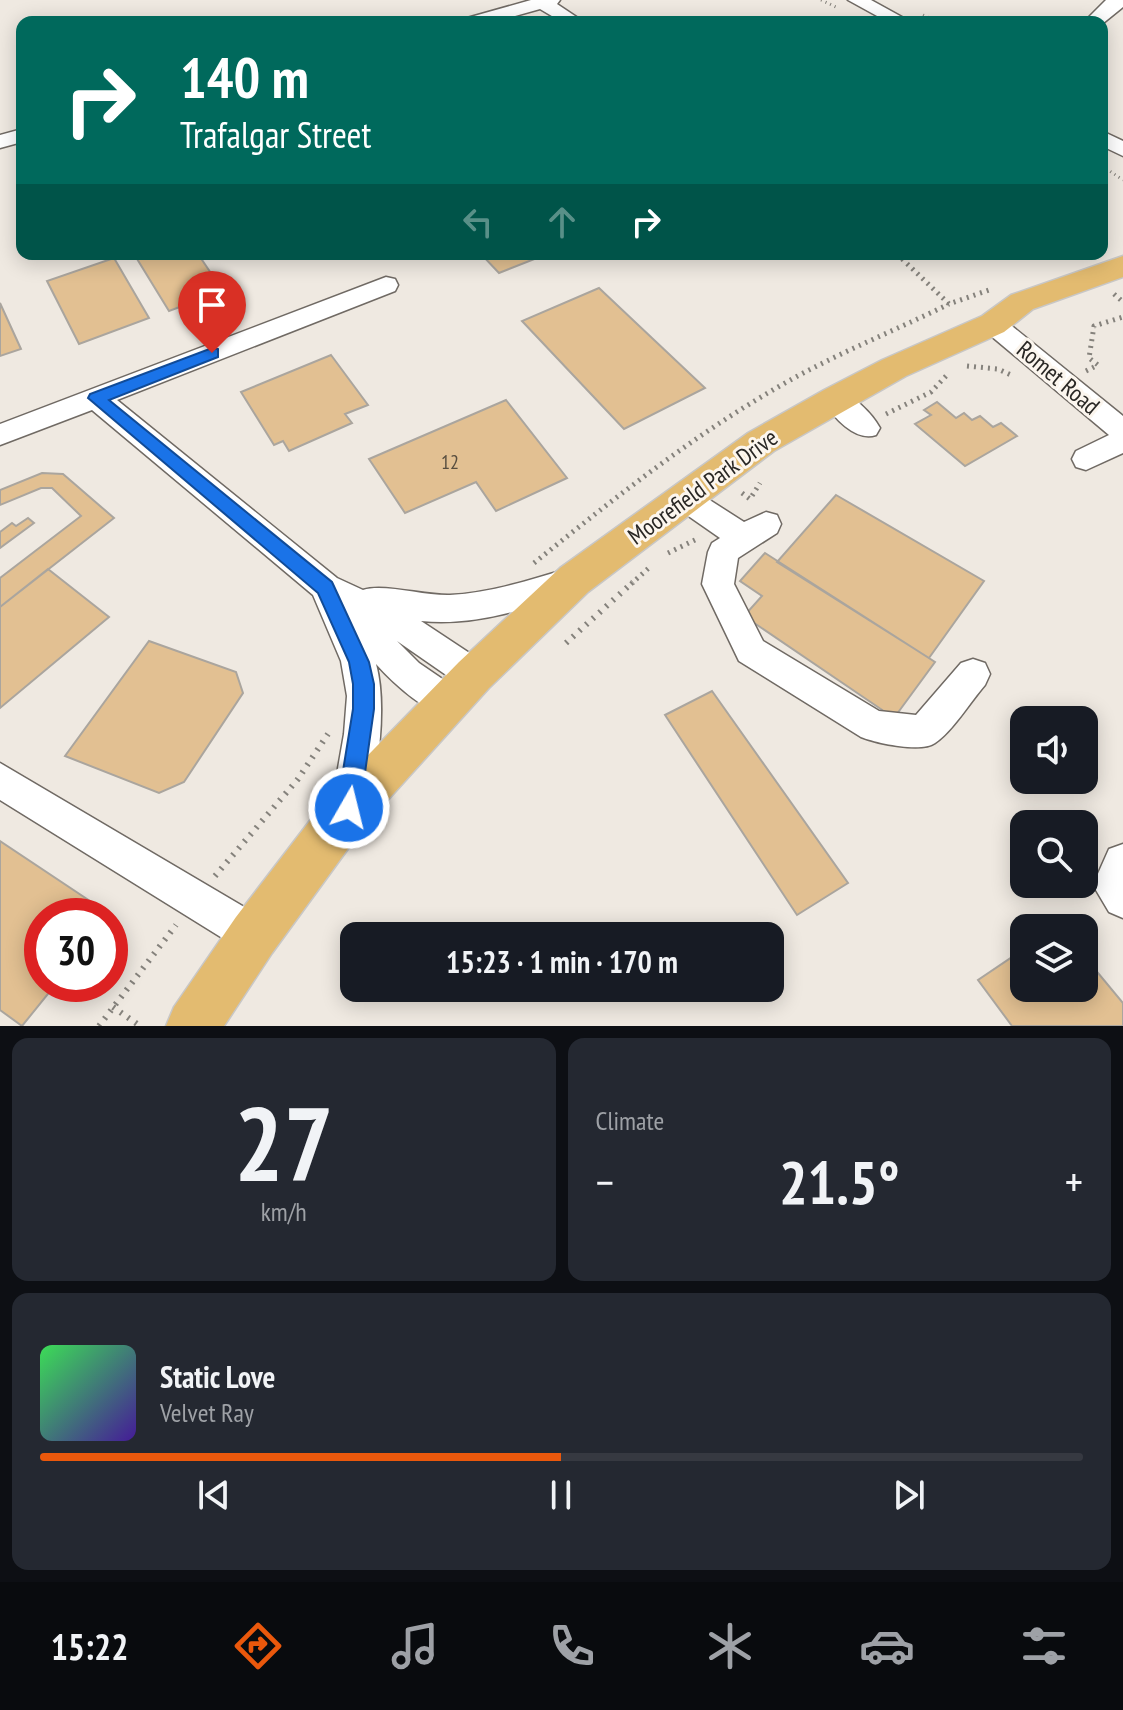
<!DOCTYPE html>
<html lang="en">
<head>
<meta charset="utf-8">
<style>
  :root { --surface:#171b24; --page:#242831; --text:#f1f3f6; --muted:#9ea1a6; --line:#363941; --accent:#ea580c }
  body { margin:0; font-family:"PT Sans Narrow",sans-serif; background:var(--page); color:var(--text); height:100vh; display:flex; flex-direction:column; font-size:30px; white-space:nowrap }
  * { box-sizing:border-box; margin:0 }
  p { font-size:26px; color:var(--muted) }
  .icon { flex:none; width:44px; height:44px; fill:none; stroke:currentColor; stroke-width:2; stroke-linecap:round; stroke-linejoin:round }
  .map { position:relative; height:1026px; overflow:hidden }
  .drawer { display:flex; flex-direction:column; gap:12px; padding:12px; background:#0d0f14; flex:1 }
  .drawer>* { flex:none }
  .hud { position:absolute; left:16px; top:16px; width:1092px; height:244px; border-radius:16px; box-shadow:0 4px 20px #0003; background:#00695c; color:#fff; overflow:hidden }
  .tools { position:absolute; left:1010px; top:706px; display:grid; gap:16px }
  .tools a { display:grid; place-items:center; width:88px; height:88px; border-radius:16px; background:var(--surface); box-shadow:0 4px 20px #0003; font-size:40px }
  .speed { position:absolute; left:24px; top:898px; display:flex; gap:16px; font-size:40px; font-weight:700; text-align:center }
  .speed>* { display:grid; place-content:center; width:104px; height:104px; border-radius:50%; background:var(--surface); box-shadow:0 4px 20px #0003; line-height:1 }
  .speed .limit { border:12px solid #d22; background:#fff; color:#111 }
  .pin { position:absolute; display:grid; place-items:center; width:68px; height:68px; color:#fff; margin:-82px -34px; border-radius:50% 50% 50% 0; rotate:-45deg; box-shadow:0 0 8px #0007 }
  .pin .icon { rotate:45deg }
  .me { position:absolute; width:88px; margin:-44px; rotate:8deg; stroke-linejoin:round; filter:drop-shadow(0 0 6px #0008) }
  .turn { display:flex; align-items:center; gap:28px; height:168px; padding:0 32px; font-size:36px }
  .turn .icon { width:104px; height:104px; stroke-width:2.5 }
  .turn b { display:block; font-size:56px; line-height:68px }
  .lanes { display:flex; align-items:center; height:76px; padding:0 32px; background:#0003; justify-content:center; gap:40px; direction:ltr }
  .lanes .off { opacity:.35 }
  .big { font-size:60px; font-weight:700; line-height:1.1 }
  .drawer .widget { flex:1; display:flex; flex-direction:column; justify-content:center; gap:12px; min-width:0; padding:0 28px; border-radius:16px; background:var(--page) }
  .drawer .dial { align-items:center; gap:0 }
  .dial b { font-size:104px; line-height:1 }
  .song { display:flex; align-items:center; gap:24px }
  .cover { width:96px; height:96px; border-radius:12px; background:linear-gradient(135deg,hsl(130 70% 55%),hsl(260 70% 35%)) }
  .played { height:8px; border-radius:4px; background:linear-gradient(90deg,var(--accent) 50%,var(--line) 50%) }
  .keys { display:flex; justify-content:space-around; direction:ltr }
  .heat { display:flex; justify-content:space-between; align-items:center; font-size:44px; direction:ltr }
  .drawer .tiles { flex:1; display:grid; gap:12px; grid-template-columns:1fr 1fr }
  .widget:last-child { grid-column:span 2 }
  .trip { position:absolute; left:340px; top:922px; width:444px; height:80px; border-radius:16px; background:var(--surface); box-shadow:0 4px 20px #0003; font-weight:700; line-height:80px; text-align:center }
  .menu { display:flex; height:128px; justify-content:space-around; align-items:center; background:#090b0e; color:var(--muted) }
  .menu .icon { width:56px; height:56px }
  .menu .active { color:var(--accent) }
  .menu b { font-size:36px; color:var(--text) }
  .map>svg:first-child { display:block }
  .building { fill:#e2c092; stroke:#aaa59e; stroke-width:2 }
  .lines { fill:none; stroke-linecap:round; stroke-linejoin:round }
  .minor-casing { stroke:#706a64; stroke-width:3 }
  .major-casing { stroke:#c8c7c6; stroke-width:3 }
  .path-far2 { stroke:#85827c; stroke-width:3; stroke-dasharray:1 4; stroke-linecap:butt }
  .path-far1 { stroke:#85827c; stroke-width:5; stroke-dasharray:2 5; stroke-linecap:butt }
  .path { stroke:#85827c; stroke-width:6; stroke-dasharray:2 7; stroke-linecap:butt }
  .minor { fill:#fff; fill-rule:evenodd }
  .major { fill:#e3bb70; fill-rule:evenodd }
  .route { fill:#1a73e8; stroke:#114b97; stroke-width:2 }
  .labels { text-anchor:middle; stroke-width:6; stroke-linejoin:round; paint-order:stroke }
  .number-label { font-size:20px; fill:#584e40 }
  .street-label { font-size:24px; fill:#2a2825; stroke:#fcf6ee }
</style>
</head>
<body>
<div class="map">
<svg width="1123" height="1026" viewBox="0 0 1123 1026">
  <rect width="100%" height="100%" fill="#efe9e1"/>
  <path class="building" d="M134,254h64l25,37 -54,20z
    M481,254h66l-48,19z
    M114,258l35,60 -70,26 -32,-63z
    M599,288l106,100 -81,41 -102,-108z
    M0,303l21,46 -21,7z
    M331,355l37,50 -23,9 7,9 -63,28 -6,-10 -9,4 -33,-53z
    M506,400l61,78 -71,33 -20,-29 -71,31 -36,-54z
    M937,402l19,16 8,-5 8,7 8,-4 13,11 8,-4 16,13 -52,30 -50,-42 16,-9 -7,-5z
    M42,473l21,1 51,44 -114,89v-29l81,-62 -29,-28h-11l-41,17v-15z
    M836,495l148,86 -55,77 -152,-96z
    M28,518l6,5 -34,25v-16l12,-9 4,3z
    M765,553l170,109 -41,56 -150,-102 18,-20 -22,-15z
    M48,569l61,48 -109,91v-101z
    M149,641l87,31 7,21 -59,89 -25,11 -94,-37z
    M712,691l136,192 -51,32 -132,-200z
    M0,841l111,74 -69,1v68h14l-34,42 -22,-16z
    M1024,949v39h60v-32l39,47v23h-111l-34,-46z"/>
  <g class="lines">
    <defs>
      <path id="minor" d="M531,0h29l-3,4 27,18h-22l-22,-13 -46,13h-29l2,-4z
        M848,0h23l40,22h-23z
        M1106,0h17v7l-21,17 -18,-2z
        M22,129v13l-22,6v-13z
        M1102,131l21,10v15l-21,-10z
        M386,277l9,2 3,6 -3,6 -278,109 220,178 26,12c20,-7 62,6 87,5 42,-2 83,-16 123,-28l11,4 5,9 -5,9c-51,18 -108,38 -163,32l65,43 5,11 -5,11 -12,4 -12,-4 -65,-45 22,22 41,28 5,11 -5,11 -12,5c-28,-11 -52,-32 -72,-54 11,40 3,118 -14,157l-13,5 -13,-5 -5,-13 13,-74 3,-38 -6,-35 -28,-66 -221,-185 -92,35v-21z
        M993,315l9,3 121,98v37l-37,17 -10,-3 -4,-8 4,-8 33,-16 -125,-105 -4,-6 4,-6z
        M836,389c16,5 36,24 44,39l-4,7c-21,7 -43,-18 -54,-36l4,-7z
        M684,486l10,4 50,32 22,-10 11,3 4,9 -4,9 -39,25 -4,26 29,57 116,70 37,4 45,-52 12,-4 12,4 5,11 -5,11c-14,16 -33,47 -50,58 -14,10 -59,0 -74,-6l-122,-76 -37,-77 6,-32 4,-9 8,-5 -46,-32 -5,-8 5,-8z
        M0,763l268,158 6,14 -6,14 -14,6 -14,-6 -240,-149z
        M1123,844v74l-14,-6 -16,-27 16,-36z"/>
      <path id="major" d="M1123,256v21l-90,32 -29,23 -98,44 -132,75 -186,141 -99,96 -123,136 -94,129 -48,73h-58l8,-19 62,-90 96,-125 127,-130 101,-94 188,-135 76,-43 58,-30 100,-44 29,-21z"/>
    </defs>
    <use href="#minor" class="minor-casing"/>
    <use href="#major" class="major-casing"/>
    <path class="path-far2" d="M821,0l15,7
      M923,15l15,7
      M1102,166l21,14"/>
    <path class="path-far1" d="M897,254l52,50 40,-14
      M1114,294l9,8
      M967,366l31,3 13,6
      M1086,371l12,-6 -9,-7 5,-32 29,-9
      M886,414l45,-22 16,-17
      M742,493l8,6 10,-16
      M668,553l31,-15
      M534,563c78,-63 157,-126 244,-176 55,-32 114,-55 171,-83
      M631,584l20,-18"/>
    <path class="path" d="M566,643l67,-61
      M215,876l83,-97 30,-45
      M113,1007l27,19
      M99,1026l77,-101"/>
    <use href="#minor" class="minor"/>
    <use href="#major" class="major"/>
  </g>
  <path class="route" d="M212,348l6,1v8l-109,43 223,182 37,80 5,22v25l-14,99 -3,7 -8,4 -8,-4 -4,-7 16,-99v-25l-4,-22 -31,-69 -230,-195 2,-4z"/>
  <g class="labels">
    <g class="number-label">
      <text x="450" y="469">12</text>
    </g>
    <g class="street-label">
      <text transform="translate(1058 378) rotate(40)" y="8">Romet Road</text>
      <text transform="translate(703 487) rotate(-36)" y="8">Moorefield Park Drive</text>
    </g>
  </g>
</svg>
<div class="tools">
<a><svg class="icon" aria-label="sound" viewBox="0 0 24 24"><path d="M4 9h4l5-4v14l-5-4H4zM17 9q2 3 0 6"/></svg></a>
<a><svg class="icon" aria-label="search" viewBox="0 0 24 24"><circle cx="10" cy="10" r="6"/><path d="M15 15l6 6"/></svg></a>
<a><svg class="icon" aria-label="layers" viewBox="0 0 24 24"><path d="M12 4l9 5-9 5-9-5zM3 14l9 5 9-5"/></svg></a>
</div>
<div class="speed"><div class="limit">30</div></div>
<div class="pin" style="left:212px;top:353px;background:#d93025"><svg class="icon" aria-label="arrive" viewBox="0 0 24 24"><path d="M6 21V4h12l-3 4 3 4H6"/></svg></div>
<svg class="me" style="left:349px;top:808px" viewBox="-20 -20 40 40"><circle r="17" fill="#1a73e8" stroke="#fff" stroke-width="3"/><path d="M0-11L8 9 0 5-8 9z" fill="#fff"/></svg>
<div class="trip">15:23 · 1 min · 170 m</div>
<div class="hud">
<div class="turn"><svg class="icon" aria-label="right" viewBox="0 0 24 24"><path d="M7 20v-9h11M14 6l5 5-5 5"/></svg><div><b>140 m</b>Trafalgar Street</div></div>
<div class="lanes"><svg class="icon off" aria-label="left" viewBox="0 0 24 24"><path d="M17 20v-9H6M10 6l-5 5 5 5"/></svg><svg class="icon off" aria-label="ahead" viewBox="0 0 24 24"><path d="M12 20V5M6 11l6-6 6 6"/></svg><svg class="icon" aria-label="right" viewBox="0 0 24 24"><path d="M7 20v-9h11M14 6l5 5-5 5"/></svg></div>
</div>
</div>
<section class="drawer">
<div class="tiles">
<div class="widget dial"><b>27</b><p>km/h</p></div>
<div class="widget"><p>Climate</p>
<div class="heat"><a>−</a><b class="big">21.5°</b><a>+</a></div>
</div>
<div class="widget">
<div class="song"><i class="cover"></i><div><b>Static Love</b><p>Velvet Ray</p></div></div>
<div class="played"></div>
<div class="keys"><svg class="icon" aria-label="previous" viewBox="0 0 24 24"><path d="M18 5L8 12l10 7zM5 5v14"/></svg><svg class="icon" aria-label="pause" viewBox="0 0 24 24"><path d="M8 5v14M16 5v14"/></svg><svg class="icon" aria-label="next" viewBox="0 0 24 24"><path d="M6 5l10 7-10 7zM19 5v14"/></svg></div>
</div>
</div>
</section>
<nav class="menu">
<b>15:22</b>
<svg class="icon active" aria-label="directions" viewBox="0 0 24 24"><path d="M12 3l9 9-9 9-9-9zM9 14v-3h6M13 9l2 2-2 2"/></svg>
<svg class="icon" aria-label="music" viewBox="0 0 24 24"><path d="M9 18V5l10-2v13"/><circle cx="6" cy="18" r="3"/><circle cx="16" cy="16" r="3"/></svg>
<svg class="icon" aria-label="phone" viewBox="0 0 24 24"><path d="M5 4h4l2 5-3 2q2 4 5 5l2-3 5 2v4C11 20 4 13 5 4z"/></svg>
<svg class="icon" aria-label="climate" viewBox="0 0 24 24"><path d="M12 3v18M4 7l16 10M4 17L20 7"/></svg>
<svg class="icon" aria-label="car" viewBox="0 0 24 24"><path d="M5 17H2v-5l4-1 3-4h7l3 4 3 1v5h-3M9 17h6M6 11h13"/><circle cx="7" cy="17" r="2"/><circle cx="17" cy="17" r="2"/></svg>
<svg class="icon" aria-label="filters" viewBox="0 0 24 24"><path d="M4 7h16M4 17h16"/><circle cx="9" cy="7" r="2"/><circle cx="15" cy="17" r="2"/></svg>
</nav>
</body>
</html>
